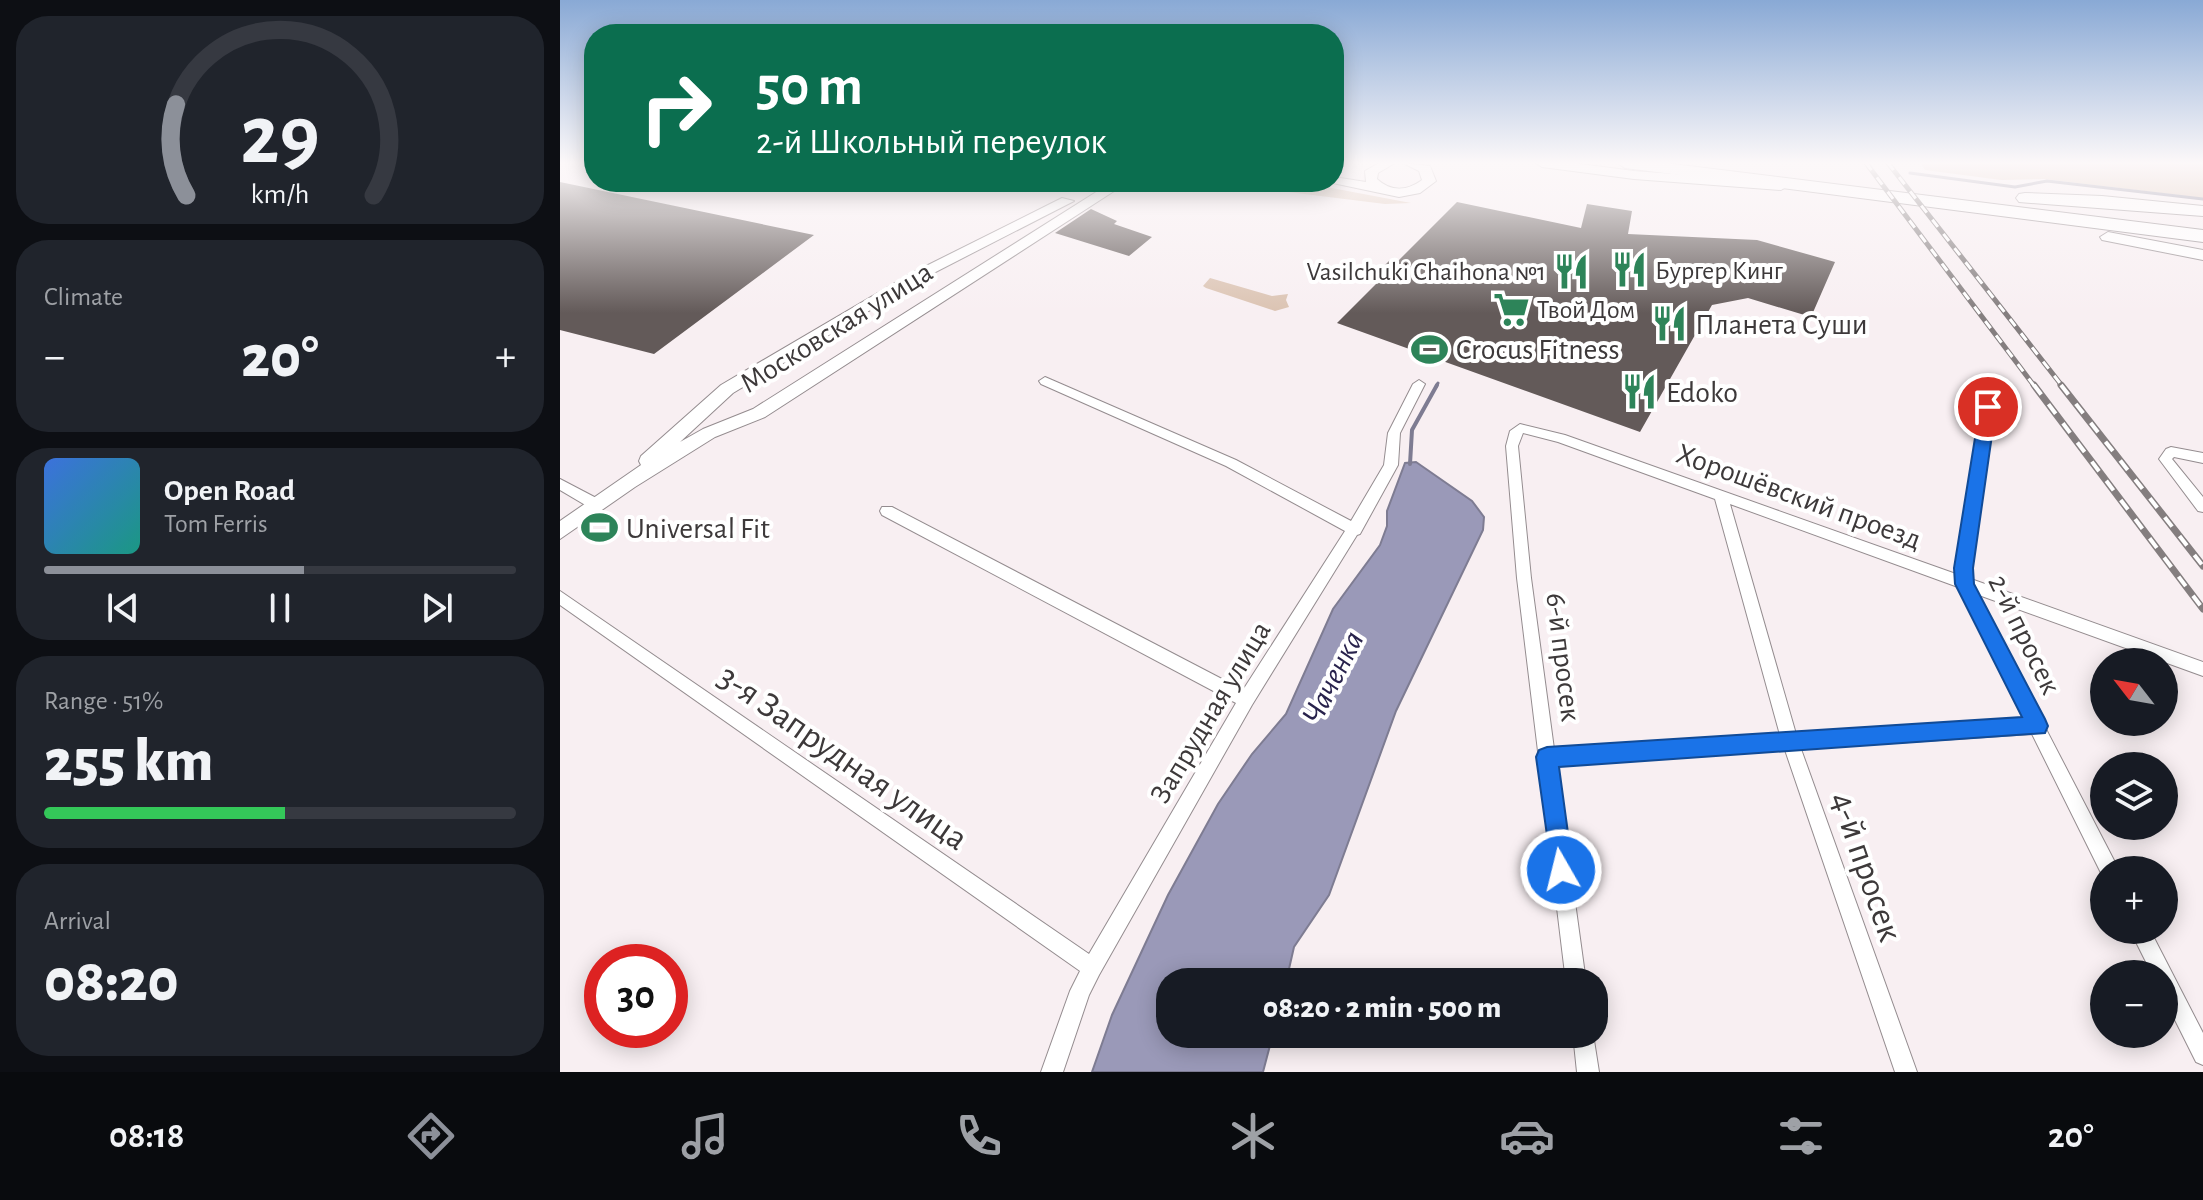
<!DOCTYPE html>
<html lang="en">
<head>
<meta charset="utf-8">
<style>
  :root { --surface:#171b24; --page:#20242c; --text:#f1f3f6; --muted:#9ea1a6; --line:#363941; --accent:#8c9099 }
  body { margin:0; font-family:"Alegreya Sans",sans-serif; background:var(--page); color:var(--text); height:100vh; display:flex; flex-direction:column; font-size:30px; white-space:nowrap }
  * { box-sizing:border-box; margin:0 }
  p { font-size:26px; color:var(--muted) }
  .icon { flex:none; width:44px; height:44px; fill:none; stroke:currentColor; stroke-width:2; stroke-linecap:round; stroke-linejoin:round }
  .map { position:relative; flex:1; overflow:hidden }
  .side { display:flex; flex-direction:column; gap:16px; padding:16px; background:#0d0f14; width:560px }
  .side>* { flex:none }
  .hud { position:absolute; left:24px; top:24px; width:760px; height:168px; border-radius:32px; box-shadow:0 4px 20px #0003; background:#0b6e4f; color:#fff; overflow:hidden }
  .needle { width:52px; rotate:301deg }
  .fabs { position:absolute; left:1530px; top:648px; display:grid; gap:16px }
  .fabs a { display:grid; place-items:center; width:88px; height:88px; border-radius:50%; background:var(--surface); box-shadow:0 4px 20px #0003; font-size:40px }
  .speed { position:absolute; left:24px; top:944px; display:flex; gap:16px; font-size:40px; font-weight:700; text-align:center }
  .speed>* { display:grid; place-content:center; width:104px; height:104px; border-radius:50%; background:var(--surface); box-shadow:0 4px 20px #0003; line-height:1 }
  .speed .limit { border:12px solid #d22; background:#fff; color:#111 }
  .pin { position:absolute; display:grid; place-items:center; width:68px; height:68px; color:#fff; margin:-34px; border:4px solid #fff; border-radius:50%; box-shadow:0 2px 8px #0007 }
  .me { position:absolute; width:88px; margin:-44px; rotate:352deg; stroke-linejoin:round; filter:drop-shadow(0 0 6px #0008) }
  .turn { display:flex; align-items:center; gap:28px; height:168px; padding:0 40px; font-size:36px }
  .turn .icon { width:104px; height:104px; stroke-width:2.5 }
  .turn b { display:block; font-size:56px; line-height:68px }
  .big { font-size:60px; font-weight:800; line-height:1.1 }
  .side .widget { flex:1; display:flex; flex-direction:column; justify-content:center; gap:12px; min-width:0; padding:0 28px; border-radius:32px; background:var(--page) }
  .side .dial { align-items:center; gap:0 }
  .dial svg { height:208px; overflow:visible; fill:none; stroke:var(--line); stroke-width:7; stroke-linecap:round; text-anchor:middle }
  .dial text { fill:var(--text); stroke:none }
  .song { display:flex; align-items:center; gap:24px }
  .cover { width:96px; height:96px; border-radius:12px; background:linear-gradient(135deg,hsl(220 70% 55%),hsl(170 70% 35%)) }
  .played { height:8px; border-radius:4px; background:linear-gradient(90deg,var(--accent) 55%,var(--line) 55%) }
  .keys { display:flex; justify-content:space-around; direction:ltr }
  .heat { display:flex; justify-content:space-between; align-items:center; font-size:44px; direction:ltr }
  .charge { height:12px; border-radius:6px; background:linear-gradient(90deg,#34c759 51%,var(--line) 0) }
  .trip { position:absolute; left:596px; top:968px; width:452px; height:80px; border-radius:32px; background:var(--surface); box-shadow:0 4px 20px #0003; font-weight:800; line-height:80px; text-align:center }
  .tab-bar { display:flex; height:128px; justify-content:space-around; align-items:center; background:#090b0e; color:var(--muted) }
  .tab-bar .icon { width:56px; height:56px }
  .tab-bar .active { color:var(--accent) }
  .tab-bar b { font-size:36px; color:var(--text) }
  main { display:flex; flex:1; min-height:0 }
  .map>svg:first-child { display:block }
  .green { fill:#dbc3b2 }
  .water { fill:#9a99b8; stroke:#7e7c92; stroke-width:2 }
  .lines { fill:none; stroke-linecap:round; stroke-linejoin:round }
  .stream-far1 { stroke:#7e7c92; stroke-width:3 }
  .stream { stroke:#7e7c92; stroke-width:4 }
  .building { fill:#635a59 }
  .street-casing { stroke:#948c8f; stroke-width:2 }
  .secondary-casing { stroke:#948c8f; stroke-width:2 }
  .primary-casing { stroke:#948c8f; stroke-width:2 }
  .highway-casing { stroke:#948c8f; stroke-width:2 }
  .street { fill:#fff; fill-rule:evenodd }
  .secondary { fill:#fff; fill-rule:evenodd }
  .primary { fill:#fff; fill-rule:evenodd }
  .highway { fill:#fff; fill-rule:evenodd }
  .rail-far1-casing { stroke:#847e7f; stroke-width:5 }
  .rail-casing { stroke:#847e7f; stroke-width:7 }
  .rail-far1 { stroke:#fff; stroke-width:3; stroke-dasharray:9; stroke-linecap:butt }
  .rail { stroke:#fff; stroke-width:4; stroke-dasharray:12; stroke-linecap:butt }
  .route { fill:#1a73e8; stroke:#114b97; stroke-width:2 }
  .labels { text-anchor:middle; stroke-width:8; stroke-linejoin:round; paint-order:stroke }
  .far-poi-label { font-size:26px; fill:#3d393a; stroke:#fff; text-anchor:start }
  .poi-label { font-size:30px; fill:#3d393a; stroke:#fff; text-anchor:start }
  .street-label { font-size:30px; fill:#3d393a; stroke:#fff }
  .water-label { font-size:32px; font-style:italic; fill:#28224c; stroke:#fff }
  .near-street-label { font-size:36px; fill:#3d393a; stroke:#fff }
</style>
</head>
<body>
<main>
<section class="side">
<div class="widget dial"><svg viewBox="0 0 100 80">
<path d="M14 69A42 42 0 1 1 86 69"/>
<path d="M14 69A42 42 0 0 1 10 34" stroke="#8c9099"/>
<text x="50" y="56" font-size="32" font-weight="700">29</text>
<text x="50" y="72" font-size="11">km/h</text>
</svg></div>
<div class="widget"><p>Climate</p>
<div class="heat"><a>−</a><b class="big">20°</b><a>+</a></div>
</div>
<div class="widget">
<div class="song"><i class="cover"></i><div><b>Open Road</b><p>Tom Ferris</p></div></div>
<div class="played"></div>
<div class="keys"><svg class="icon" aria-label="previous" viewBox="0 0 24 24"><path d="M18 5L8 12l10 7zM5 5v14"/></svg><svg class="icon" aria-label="pause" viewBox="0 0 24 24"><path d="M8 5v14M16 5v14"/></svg><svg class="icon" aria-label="next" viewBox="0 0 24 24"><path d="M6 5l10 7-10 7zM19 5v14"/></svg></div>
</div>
<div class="widget"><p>Range · 51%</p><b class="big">255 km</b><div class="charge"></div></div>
<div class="widget"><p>Arrival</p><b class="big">08:20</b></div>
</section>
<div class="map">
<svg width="1643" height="1072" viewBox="0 0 1643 1072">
  <rect width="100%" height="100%" fill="#f8eff2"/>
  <path class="green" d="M1360,163h283v35l-159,-19 -43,1 -76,-10z
    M647,182h93l111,21 -26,1z
    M650,278l62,18 16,-2 -2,6 3,7 -14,4 -69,-23 -3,-2z"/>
  <path class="water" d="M856,462l56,39 12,16 -1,13 -87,181 -67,184 -35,52 -8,35h-116v52h103l-10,38h-171l20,-57 56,-120 50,-91 34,-50 34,-40 47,-105 47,-64 7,-19v-15l18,-48z"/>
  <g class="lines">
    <path class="stream-far1" d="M1350,173l105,14 32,-6 156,18
      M876,387l2,-4"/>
    <path class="stream" d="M850,464l2,-34 25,-45"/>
  </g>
  <path class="building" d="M0,182l254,53 -160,119 -94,-24z
    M897,202l124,26 6,-24 45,7 -4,23 129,6 78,22 -24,55 -63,-19 -36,7 -72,127 -303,-109 39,-39 -7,-3 21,-21 7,2z
    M531,209l26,12 -3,3 38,13 -23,19 -74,-23z"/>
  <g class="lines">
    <defs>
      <path id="street" d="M485,377l191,83 115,61 33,-56 4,-32 25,-49 6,-4 6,4 -25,49 -2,32 -38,69 -3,1 -105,170 -153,270 -10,20 -26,77h-22l29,-81 10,-20 -520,-366v-14l529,363 147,-251 -354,-188 -2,-4 2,-4h10l351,183 102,-159 -119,-65 -185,-82 -2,-3z
        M1428,403l6,4 -24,161 1,11 232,83v14l-227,-82 143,276h-15l-1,7 -71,-143 -231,15 116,323h-22l-110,-322 -229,14 30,218h-20l-49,-404 -11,-132 4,-15 10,-7 45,11 391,139 26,-167zM963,433l35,9 157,57 65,236 -226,14 -23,-171 -13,-132zM1170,504l228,83 67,132 -229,15z
        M1611,447l32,6v10l-29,-6 -2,2 31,38v15l-5,-1 -39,-52 7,-10z
        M0,479l42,22 2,4 -2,4h-10l-32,-19z
        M1570,930h20l53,103v32l-7,-3 -32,-64v-24h-12z
        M1013,1034h20l6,38h-22z"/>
      <path id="secondary" d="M819,163h16l-17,10 -1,6c14,13 30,12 45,1l-3,-9 -16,-8 27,3 6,15 -16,12 -21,4 -71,-15h6v-5l32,5 -1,-11z
        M976,163h36l62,8 147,11 7,4 -7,4 -147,-11 -92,-12z
        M552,182h16l-363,235 -50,20 -80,50 -75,52v-18l81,-56 -2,-4 2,-5 80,-71 189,-111 152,-76 12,3 -154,79 -187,113 -53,49 23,-13 50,-20z"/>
      <path id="primary" d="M1548,232l95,18v10l-101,-20 -2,-3z"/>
      <path id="highway" d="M1057,163h48l538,67v12l-578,-74z
        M1465,193l77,3 101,10v10l-184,-14 -3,-4 3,-4z"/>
    </defs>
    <use href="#street" class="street-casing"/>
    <use href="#secondary" class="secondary-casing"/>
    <use href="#primary" class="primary-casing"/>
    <use href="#highway" class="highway-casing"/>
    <use href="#street" class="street"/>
    <use href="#secondary" class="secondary"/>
    <use href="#primary" class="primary"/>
    <use href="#highway" class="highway"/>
    <defs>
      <path id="rail-far1" d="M1306,163l169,224
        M1328,163l175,224"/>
      <path id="rail" d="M1474,385l169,224
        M1501,385l142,181"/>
    </defs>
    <use href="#rail-far1" class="rail-far1-casing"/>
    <use href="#rail" class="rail-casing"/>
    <use href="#rail-far1" class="rail-far1"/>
    <use href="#rail" class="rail"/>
  </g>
  <linearGradient id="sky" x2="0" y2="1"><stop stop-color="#89a9d5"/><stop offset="0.52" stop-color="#fcf8f9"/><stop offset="1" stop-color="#fcf8f9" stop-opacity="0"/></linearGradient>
  <rect width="1643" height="313" fill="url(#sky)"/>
  <path class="route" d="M1428,401l8,6 -23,161 1,16 71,135 3,7 -3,7 -486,34 14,103 -3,8 -9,4 -8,-4 -17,-121 3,-7 8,-3 475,-30 -67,-133 -1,-16 26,-161z"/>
  <defs>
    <symbol id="restaurant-bare" viewBox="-9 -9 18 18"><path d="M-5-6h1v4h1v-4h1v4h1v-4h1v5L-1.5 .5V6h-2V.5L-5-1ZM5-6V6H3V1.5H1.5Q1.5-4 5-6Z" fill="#2d8459" stroke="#fff" stroke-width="2.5" paint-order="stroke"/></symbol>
    <symbol id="supermarket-bare" viewBox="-9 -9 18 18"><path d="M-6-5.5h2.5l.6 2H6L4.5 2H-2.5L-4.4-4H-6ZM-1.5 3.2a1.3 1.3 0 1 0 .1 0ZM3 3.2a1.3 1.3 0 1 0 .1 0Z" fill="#2d8459" stroke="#fff" stroke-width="2.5" paint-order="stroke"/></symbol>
    <symbol id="stadium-bare" viewBox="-9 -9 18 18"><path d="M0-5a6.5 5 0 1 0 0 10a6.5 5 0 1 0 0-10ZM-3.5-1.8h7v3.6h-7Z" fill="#2d8459" stroke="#fff" stroke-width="2.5" paint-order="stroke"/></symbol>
  </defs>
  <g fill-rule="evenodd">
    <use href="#restaurant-bare" x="1044" y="244" width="51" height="51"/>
    <use href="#restaurant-bare" x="986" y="246" width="51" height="51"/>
    <use href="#supermarket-bare" x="926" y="284" width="51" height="51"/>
    <use href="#restaurant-bare" x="1084" y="298" width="51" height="51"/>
    <use href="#stadium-bare" x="844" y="324" width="51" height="51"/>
    <use href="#restaurant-bare" x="1054" y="366" width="51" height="51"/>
    <use href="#stadium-bare" x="14" y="502" width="51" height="51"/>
  </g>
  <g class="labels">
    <g class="far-poi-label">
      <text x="1095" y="279">Бургер Кинг</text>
      <text x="986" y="280" text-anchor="end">Vasilchuki Chaihona №1</text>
      <text x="977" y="318">Твой Дом</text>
    </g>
    <g class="poi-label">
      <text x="1135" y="334">Планета Суши</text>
      <text x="896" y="359">Crocus Fitness</text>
      <text x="1106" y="402">Edoko</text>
      <text x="66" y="538">Universal Fit</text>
    </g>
    <g class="street-label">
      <text transform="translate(276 327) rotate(-32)" y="10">Московская улица</text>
      <text transform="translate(1239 496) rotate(20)" y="10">Хорошёвский проезд</text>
      <text transform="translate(1465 634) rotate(64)" y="10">2-й просек</text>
      <text transform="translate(1004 657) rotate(83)" y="10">6-й просек</text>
      <text transform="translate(650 712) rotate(-59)" y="10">Запрудная улица</text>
    </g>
    <g class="water-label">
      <text transform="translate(772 677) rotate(-63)" y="11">Чаченка</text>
    </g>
    <g class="near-street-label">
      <text transform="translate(284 756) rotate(35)" y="13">3-я Запрудная улица</text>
      <text transform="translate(1308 866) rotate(71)" y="13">4-й просек</text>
    </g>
  </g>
</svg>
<div class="fabs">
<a><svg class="needle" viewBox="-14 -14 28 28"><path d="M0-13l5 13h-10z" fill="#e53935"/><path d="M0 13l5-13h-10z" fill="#9ea1a6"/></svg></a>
<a><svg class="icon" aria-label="layers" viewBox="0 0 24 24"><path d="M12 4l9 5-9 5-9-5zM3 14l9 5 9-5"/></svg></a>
<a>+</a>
<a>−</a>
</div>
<div class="speed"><div class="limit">30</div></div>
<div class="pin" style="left:1428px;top:407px;background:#d93025"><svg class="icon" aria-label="arrive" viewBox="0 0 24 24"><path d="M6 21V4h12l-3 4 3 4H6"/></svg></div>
<svg class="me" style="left:1001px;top:870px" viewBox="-20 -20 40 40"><circle r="17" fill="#1a73e8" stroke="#fff" stroke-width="3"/><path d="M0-11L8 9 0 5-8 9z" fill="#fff"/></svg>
<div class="trip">08:20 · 2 min · 500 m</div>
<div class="hud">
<div class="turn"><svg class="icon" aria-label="right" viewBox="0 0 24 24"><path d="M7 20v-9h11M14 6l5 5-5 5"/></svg><div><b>50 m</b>2-й Школьный переулок</div></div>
</div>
</div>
</main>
<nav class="tab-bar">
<b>08:18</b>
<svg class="icon active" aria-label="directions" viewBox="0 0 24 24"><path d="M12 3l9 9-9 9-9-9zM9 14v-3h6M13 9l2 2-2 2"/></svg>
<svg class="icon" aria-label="music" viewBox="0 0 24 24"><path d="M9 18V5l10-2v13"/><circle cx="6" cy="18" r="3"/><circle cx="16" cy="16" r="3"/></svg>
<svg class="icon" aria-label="phone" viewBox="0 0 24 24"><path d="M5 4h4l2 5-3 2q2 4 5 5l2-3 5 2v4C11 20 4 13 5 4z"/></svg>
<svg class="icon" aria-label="climate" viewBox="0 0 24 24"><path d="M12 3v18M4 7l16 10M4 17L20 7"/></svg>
<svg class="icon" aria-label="car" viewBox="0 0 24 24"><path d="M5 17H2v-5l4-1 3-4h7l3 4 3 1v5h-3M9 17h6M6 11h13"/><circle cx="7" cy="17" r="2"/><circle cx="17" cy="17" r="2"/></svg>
<svg class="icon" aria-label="filters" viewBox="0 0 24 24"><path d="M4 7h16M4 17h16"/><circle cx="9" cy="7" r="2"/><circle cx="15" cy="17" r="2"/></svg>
<b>20°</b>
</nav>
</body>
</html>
